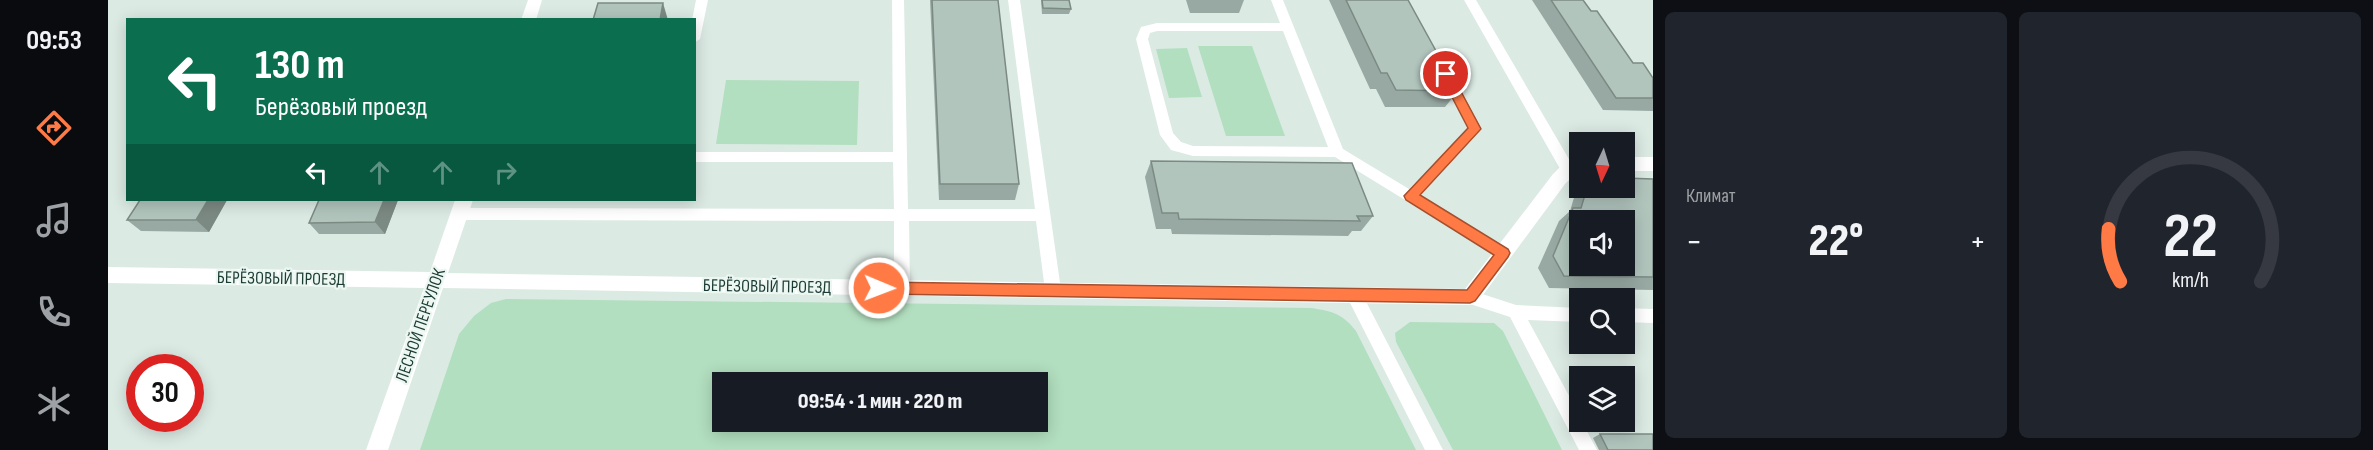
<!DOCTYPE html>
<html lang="ru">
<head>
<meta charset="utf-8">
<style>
  :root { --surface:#171b24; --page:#20242c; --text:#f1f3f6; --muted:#9ea1a6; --line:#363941; --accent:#ff7a45 }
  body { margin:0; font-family:"Sofia Sans Condensed",sans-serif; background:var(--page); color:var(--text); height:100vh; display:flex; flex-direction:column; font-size:22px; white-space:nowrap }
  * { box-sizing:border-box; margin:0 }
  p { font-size:20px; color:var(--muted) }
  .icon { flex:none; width:33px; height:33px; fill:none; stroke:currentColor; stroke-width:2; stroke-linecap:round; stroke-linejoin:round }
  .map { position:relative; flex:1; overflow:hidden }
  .panel { display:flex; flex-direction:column; gap:12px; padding:12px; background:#0d0f14; width:720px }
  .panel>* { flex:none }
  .top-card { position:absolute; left:18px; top:18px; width:570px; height:183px; border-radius:0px; box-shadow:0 3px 15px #0003; background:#0b6e4f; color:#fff; overflow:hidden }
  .needle { width:39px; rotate:184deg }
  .tools { position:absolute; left:1461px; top:132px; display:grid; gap:12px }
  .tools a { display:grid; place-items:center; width:66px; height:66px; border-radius:0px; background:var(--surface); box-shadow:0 3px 15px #0003; font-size:30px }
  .speed { position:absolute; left:18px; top:354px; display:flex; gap:12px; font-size:30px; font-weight:700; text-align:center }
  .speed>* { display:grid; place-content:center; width:78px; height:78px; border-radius:50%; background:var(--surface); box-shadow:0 3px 15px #0003; line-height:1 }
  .speed .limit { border:9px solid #d22; background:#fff; color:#111 }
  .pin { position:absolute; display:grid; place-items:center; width:51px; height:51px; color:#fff; margin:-26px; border:3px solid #fff; border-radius:50%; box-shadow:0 2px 6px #0007 }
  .me { position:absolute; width:66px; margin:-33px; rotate:91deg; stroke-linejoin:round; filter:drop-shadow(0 0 4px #0008) }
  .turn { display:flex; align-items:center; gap:21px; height:126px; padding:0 30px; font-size:27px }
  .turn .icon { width:78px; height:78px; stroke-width:2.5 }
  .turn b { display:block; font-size:42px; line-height:51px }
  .lanes { display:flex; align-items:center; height:57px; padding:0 30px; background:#0003; justify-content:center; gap:30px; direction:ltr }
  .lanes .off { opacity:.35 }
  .big { font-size:45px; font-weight:800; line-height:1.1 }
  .panel .tile { flex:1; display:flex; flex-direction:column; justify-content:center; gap:9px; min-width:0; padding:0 21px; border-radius:9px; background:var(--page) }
  .panel .dial { align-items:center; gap:0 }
  .dial svg { height:156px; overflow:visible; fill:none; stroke:var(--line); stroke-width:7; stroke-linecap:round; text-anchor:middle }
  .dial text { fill:var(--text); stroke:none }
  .heat { display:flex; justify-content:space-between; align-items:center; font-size:33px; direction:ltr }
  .panel .tiles { flex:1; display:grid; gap:12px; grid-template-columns:repeat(2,1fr) }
  .trip { position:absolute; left:604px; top:372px; width:336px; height:60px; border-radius:0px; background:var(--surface); box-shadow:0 3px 15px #0003; font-weight:800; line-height:60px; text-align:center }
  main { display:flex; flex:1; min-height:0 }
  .menu { display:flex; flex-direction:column; width:108px; justify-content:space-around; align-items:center; background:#090b0e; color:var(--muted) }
  .menu .icon { width:42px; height:42px }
  .menu .current { color:var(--accent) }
  .menu b { font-size:27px; color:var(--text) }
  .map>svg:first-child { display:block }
  .green { fill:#b2dfbf; fill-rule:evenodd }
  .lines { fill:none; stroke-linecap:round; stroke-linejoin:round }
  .service { fill:#fff; fill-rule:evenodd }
  .minor { fill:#fff; fill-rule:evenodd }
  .wall { fill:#98a9a3 }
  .shaded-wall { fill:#7c8a84 }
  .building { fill:#b1c5bd; stroke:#7c8a84; stroke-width:1.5; fill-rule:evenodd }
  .route { fill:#ff7a45; stroke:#a64f2d; stroke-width:1.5 }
  .labels { text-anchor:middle; stroke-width:4.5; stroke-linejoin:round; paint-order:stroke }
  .street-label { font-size:18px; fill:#1c3b34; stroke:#ecf7f2 }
</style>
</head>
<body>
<main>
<nav class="menu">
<b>09:53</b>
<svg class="icon current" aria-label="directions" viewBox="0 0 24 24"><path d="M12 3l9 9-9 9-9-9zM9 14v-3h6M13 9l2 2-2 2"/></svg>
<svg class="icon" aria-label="music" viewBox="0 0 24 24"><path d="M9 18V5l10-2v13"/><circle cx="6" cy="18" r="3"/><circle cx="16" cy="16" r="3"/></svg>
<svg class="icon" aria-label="phone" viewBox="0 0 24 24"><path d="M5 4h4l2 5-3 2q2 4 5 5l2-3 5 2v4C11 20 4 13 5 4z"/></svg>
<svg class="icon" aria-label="climate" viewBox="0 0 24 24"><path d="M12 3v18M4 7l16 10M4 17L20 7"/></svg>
</nav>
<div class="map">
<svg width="1545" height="450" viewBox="0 0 1545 450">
  <rect width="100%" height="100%" fill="#dceae4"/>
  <path class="green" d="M1090,46h54l33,90h-59z
    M1079,48l15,49 -33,1 -13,-49z
    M618,80l133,1 -2,64 -141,-1z
    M398,299l805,9c21,3 32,6 45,23l60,119h-996l39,-116 15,-18 17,-13zM930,382v40h-315v-40z
    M1302,322l84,1 9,8 59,119h-109l-57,-108 -1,-9z"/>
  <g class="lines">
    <path class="service" d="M588,0h12l-8,39 -6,4v-23h-2z
      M784,0h12l4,209h127l-27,-209h12l41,290 -2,5 -6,2 -6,-2 -2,-5 -9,-69h-127l1,67 -2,5 -6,2 -6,-2 -2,-5v-67l-435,-1 -5,-2 -2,-4 2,-4 5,-2 435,1 -1,-47h-199v-10h199z
      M1163,0h12l60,149 66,40 59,-61 -28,-52 2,-3h10l30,56 -62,67 88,53 3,4 -3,4 -5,2 -5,-2 -163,-100 -142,-1 -22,-6 -11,-15 -24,-96 5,-12 16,-4h123zM1049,31h126l45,116 -135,-1 -12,-4 -8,-9 -25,-94 2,-6z
      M1356,0h12l97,166 2,4 -2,4h-10z
      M1246,288l6,2 83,160h-18l-79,-155 2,-5z
      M1362,290l46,15 64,3v14l-52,-2 52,96v6h2l15,28h-18l-69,-133 -46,-15 -2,-5 2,-5z
      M1516,308l29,1v14l-29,-1z"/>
    <path class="minor" d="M420,0h14l-6,20h-15z
      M1516,157h29v14h-29z
      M1472,160v13l-6,2 -9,9 -88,119 -7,2 -1027,-17 -55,162h-22l58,-162 -316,-5v-16l322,5 25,-72h18l-25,73 1017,16 88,-115 9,-9z"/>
  </g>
  <path class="wall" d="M822,0h68l21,184 -4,16h-76z
    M933,0h28l2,9 -2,5h-27z
    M1078,0h58l-5,13h-49z
    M1221,0h79l50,91 -13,16h-60l-9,-18h-6z
    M1424,0h51l8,11 42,52 20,15v33l-50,-1z
    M1043,161l222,55 -12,15h-9l-4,5 -176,-2 -1,-5h-15l-11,-52z
    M1545,179v111l-104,-2 -11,-20 21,-47 11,-10 6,-20 4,-4 44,1z
    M119,200l-18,32 -68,-1 -14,-11z
    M290,200l-13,34h-66l-10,-11z
    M1492,434l53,16h-54l-6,-12z"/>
  <path class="shaded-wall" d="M555,3l5,17h-8z
    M100,200h19l-18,32 -13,-12z
    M276,200h14l-13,34 -10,-12z"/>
  <path class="building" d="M824,0h66l21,184h-79z
    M934,0h27l2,9 -28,-1z
    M1238,0h62l50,91 -62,-1 -9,-17h-6z
    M1443,0h32l8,11h6l36,52h10l10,15v20h-37z
    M490,3h65l-3,17h-67z
    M1043,161l201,2 21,53h-16l3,5 -181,-2 -1,-6h-16z
    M1516,178l29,1v98l-89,-1 -11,-20 20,-48h8l6,-20h37zM1472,220h44v46h-44z
    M32,200h68l-12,20h-69z
    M211,200h65l-9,22 -66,1z
    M1492,434h53v16h-45z"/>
  <path class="route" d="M1338,69l4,2 31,58 -61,66 88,54 2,4 -2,4 -33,44 -5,2 -591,-9 -5,-2 -2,-4 2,-5 5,-1 588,8 27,-35 -88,-55 -2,-4 64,-68 -28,-54z"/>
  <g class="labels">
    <g class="street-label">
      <text transform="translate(173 278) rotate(1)" y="6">БЕРЁЗОВЫЙ ПРОЕЗД</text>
      <text transform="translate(659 286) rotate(1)" y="6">БЕРЁЗОВЫЙ ПРОЕЗД</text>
      <text transform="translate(312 325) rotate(-71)" y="6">ЛЕСНОЙ ПЕРЕУЛОК</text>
    </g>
  </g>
</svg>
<div class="tools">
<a><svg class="needle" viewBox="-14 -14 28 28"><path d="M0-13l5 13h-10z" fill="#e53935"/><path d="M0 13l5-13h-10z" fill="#9ea1a6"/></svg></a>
<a><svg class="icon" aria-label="sound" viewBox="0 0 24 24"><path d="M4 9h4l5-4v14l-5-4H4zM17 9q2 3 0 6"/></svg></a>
<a><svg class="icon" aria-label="search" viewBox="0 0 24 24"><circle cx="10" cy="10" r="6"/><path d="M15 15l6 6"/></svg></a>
<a><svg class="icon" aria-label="layers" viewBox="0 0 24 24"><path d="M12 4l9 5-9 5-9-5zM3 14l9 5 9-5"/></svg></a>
</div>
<div class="speed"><div class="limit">30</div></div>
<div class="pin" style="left:1338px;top:74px;background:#d93025"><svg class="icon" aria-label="arrive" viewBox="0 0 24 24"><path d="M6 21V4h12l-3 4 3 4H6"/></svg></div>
<svg class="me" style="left:771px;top:288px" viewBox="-20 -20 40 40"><circle r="17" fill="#ff7a45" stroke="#fff" stroke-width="3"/><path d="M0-11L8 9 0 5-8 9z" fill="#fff"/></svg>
<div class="trip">09:54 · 1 мин · 220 m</div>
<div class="top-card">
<div class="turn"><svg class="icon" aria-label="left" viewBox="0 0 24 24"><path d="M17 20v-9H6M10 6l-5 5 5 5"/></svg><div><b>130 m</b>Берёзовый проезд</div></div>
<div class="lanes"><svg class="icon" aria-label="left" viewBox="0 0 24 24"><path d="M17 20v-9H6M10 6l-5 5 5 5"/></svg><svg class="icon off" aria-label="ahead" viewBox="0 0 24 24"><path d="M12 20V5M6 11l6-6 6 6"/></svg><svg class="icon off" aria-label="ahead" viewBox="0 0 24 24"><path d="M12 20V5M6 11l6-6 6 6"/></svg><svg class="icon off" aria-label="right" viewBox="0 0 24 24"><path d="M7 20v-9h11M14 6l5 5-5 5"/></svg></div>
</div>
</div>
<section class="panel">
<div class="tiles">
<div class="tile"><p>Климат</p>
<div class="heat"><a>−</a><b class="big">22°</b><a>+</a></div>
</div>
<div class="tile dial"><svg viewBox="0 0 100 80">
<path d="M14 69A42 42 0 1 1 86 69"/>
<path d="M14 69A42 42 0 0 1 8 42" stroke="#ff7a45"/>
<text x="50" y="56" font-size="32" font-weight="700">22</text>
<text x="50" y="72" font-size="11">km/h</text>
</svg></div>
</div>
</section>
</main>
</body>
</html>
